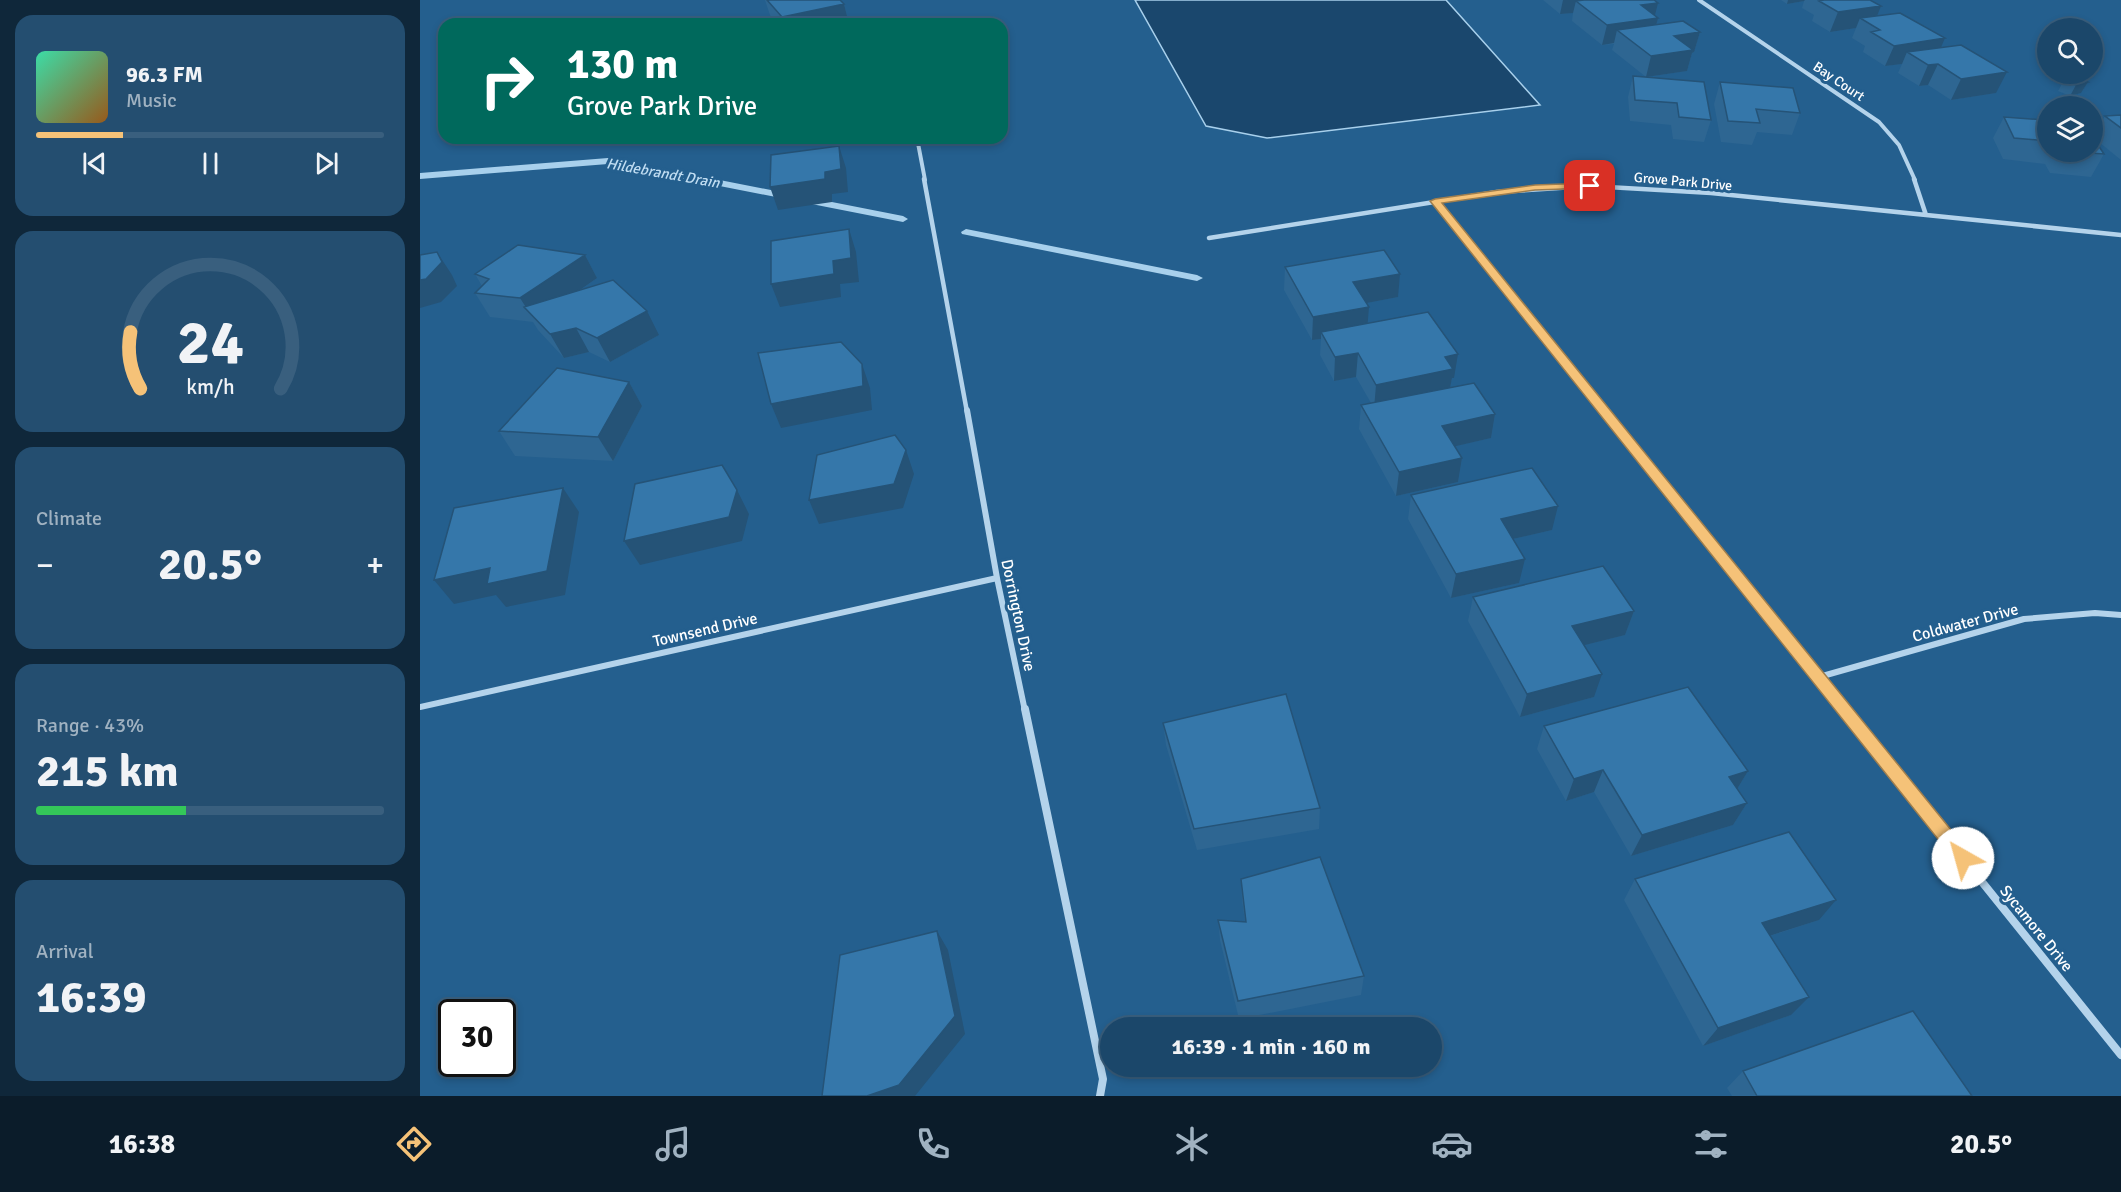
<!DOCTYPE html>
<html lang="en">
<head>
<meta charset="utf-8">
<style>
  :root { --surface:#1b476a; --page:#244e70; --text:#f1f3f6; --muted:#a0b2c1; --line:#395f7e; --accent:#f5c278 }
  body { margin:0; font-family:Signika,sans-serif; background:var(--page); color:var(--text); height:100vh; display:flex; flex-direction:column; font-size:22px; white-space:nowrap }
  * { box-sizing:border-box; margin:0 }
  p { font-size:20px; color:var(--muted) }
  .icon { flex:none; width:33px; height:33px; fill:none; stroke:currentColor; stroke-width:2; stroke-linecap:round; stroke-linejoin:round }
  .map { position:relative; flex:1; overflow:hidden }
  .side { display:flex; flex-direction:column; gap:15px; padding:15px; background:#0f273a; width:420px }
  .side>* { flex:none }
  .banner { position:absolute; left:18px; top:18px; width:570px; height:126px; border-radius:18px; box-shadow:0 3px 9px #0003,0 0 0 2px var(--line); background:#00695c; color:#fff; overflow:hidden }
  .tools { position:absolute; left:1617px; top:18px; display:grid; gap:12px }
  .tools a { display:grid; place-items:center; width:66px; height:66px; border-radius:50%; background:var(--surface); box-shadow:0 3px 9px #0003,0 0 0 2px var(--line); font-size:30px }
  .speed { position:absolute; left:18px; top:999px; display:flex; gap:12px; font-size:30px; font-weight:700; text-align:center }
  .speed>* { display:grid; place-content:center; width:78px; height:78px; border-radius:50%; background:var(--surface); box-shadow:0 3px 9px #0003,0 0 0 2px var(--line); line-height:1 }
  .speed .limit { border:3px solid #111; border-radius:9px; background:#fff; color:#111 }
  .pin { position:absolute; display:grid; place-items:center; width:51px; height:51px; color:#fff; margin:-26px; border-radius:12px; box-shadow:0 3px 9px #0006 }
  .me { position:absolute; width:66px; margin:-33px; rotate:322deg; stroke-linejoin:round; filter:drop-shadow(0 0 4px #0008) }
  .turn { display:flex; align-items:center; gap:21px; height:126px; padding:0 30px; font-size:27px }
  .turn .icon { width:78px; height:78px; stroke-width:2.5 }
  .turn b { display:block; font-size:42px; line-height:51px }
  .big { font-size:45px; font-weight:700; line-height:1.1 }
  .side .widget { flex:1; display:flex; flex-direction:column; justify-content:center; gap:9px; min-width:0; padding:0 21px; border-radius:18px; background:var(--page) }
  .side .dial { align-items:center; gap:0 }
  .dial svg { height:156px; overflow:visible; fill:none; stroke:var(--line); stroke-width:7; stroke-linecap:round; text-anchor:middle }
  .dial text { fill:var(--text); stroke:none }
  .song { display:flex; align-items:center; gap:18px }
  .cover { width:72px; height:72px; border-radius:9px; background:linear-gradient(135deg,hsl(160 70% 55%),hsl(30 70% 35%)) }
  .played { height:6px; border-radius:3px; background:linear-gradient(90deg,var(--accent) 25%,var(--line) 25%) }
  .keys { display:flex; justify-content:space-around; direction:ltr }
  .heat { display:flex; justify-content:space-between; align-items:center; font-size:33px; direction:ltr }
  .charge { height:9px; border-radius:4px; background:linear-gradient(90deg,#34c759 43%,var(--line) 0) }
  .trip { position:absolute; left:680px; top:1017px; width:342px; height:60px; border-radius:30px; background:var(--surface); box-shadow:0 3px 9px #0003,0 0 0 2px var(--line); font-weight:700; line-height:60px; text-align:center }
  .tabs { display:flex; height:96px; justify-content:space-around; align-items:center; background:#0b1c2a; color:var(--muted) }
  .tabs .icon { width:42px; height:42px }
  .tabs .on { color:var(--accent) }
  .tabs b { font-size:27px; color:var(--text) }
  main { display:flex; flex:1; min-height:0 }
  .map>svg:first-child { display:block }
  .water { fill:#1a476d; stroke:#a8d0ec; stroke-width:1.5 }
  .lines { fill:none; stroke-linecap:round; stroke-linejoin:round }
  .stream { fill:#a8d0ec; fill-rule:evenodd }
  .minor-far3 { stroke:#b4d3eb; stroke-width:4 }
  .minor-far2 { stroke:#b4d3eb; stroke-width:4.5 }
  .minor-far1 { stroke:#b4d3eb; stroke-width:6 }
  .minor { stroke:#b4d3eb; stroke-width:8 }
  .wall { fill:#2e6692 }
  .shaded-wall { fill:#255377 }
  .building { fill:#3577aa; stroke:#255377; stroke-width:1.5 }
  .route { fill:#f5c278; stroke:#9f7e4e; stroke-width:1.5 }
  .labels { text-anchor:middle; stroke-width:6; stroke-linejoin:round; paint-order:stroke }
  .far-street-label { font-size:14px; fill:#fff; stroke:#245f8e }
  .far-water-label { font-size:15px; font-style:italic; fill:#c0ddf2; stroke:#245f8e }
  .street-label { font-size:16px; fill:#fff; stroke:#245f8e }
</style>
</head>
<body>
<main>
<section class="side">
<div class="widget">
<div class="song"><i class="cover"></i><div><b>96.3 FM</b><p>Music</p></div></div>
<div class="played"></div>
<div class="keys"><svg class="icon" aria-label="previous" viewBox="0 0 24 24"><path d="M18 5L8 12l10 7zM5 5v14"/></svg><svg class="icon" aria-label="pause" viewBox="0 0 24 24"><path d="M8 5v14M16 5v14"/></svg><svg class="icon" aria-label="next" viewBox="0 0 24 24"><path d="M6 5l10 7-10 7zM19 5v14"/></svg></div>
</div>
<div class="widget dial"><svg viewBox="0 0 100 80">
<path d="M14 69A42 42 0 1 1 86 69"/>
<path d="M14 69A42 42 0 0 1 9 40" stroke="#f5c278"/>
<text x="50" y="56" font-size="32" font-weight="700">24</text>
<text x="50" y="72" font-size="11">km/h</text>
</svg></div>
<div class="widget"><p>Climate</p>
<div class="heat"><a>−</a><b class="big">20.5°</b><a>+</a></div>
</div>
<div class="widget"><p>Range · 43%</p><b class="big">215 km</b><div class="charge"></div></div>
<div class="widget"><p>Arrival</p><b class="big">16:39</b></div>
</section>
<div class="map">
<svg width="1701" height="1096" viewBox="0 0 1701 1096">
  <rect width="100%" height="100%" fill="#245f8e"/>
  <path class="water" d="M715,0h311l94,105 -273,33 -61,-12z"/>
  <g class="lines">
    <path class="stream" d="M188,158l295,58 5,3 -5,3 -295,-58 -188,15v-6z
      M546,229l231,46 6,3 -6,3 -235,-47 -1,-2z"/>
    <path class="minor-far3" d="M1279,0l180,122 20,23 16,35
      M497,138l8,42"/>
    <path class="minor-far2" d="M504,179l43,233
      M1494,179l12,36
      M1015,202l169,210
      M789,238l288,-46 93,-6 121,7 410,42"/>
    <path class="minor-far1" d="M547,410l30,168 28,133
      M1183,410l241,301
      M1399,677l205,-58 71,-6 26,2
      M0,707l577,-129"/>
    <path class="minor" d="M605,709l78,370 -3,17
      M1423,709l278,346"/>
  </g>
  <path class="wall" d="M345,0h75l4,4 5,20h-72l-7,-9z
    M1123,0h111l1,15 2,9 43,8 -6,20 -2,1 -5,18 -41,6 -34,-27 2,-6 -12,1 -30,-24 1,-8 -13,1z
    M1361,0h89l7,16 64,32 55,45 -45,7 -23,-15 -9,1 -21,-13 4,-9 -17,2 -22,-14 2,-6 -13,-8 4,-10 -26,4 -18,-11 2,-6 -12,-7 2,-7 -17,3z
    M1213,76l78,44 -7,22 -31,-3 -2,-14 -41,-4 -2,-24z
    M1644,80l24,2 -7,11 -11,3 -12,-5z
    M1300,82l80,31 -8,22 -35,-3 -5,13 -31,-3 -7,-38z
    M1701,115v45l-27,-22 10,16 -13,23 -41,-4 -5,-9 -42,-5 -10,-21 11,-21 37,3 2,-4h5v36h44l1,-15 12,-21z
    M165,255l12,23 -17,12 79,45 -49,27 -21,-10 -25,6 -26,-28 -5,-8 -43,-5 -15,-24 7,-7 -7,-12z
    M865,267l113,30 -32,6 1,20 87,55h-2l-2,9 45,27 -4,24 -36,8 7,12 -4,24 -62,14 -37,-67 2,-24 10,-2 -15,-26 -22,4 -14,-26 1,-16 -9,1 -28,-50z
    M209,382l13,24 -29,55 -98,-5 -16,-25z
    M991,495l141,35 -39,9 6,44 -68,15 -43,-79z
    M1053,597l161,14 -9,24 -41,10 10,52 -74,20 -52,-96z
    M743,723l157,85 -1,21 -122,21 -31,-105z
    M1124,726l204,45 -11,18 10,14 -14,22 -102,31 -37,-64 -28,9 -29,-52z
    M821,879l123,97 -3,19 -122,24 -19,-79 -2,-20 27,2 -3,-22z
    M1215,879l184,41 -49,16 21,79 -88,31 -79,-146z
    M1323,1071l229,25h-240l-5,-8z"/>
  <path class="shaded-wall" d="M1143,0h69l-56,1 -3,12 -13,1z
    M1368,0h17l-1,1 -17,3z
    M1238,3l-4,16 4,-1 -5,20 -36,-8 -3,13 -12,2 5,-20 34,-20z
    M424,4l5,20h-65l-2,-7z
    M1461,6l-8,20 -13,-8 -4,10 -26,4 8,-20z
    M1280,32l-6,20 -2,1 -5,18 -41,6 5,-21 23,-20z
    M1525,38l-9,21 -29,-7 -5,12 -17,2 9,-20z
    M1518,64l-10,21 -9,1 9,-21z
    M1587,72l-11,21 -45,7 10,-21z
    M1668,82l-7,11 -11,3 6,-11z
    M419,146l7,22 2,24 -16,2v8l-54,8 -8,-23 55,-15z
    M429,229l7,23 3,30 -19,2 1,13 -61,10 -9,-23 62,-23z
    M17,252l15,23 5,11 -16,16 -21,6v-28z
    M165,255l12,23 -60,42 -10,-11 -7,-11z
    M980,274l-2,23 -47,9 2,-24z
    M949,307l-2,24 -46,1v7l-9,1 1,-23z
    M227,311l12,24 -49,27 -13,-24z
    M156,328l13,24 -25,6 -14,-24z
    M938,353l-2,24 -22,4 1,-24z
    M1038,354l-4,24h-2l-3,15 -75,16 2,-24 69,-28z
    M442,364l8,24 2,22 -91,18 -10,-24z
    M209,382l13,24 -29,55 -15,-24z
    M1075,414l-4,24 -52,12 3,-24z
    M486,450l8,24 -11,34 -84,16 -10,-24z
    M1042,458l-4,24 -62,14 3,-24z
    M143,488l16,24 -14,83 -59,12 -10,-12 -42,9 -20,-24z
    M317,490l12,24 -7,27 -102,24 -16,-24z
    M1138,506l-6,24 -57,13 6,-24z
    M1105,559l-6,24 -68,15 5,-24z
    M1214,611l-9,24 -60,15 7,-24z
    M1182,674l-8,23 -74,20 7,-23z
    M1183,770l-9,22 -28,9 8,-22z
    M1328,771l-14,23 -5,-17z
    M1327,803l-14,22 -102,31 11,-21z
    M1416,900l-17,20 -72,23 15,-20z
    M517,931l11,19 17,84 -50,62h-48z
    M1389,997l-18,18 -88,31 15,-18z"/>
  <path class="building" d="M347,0h73l4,4 -62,13z
    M1164,0h70l4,3 -17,2 17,13 -51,7 -31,-24z
    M1404,0h46l11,6 -43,6 -19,-11z
    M1480,13l45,25 -51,8 -23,-14 9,-2 -20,-12z
    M1263,21l17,11 -26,4 19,14 -42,6 -34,-26z
    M298,22l29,2h-32z
    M1541,45l46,27 -46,7 -23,-15 -10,1 -21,-13z
    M1213,76l71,6 7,38 -32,-3 -2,-14 -42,-3z
    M1656,77l12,5 -12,3 -12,-5z
    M1300,82l73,6 7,25 -44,-4 4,14 -32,-2z
    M1701,115v13l-16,-12z
    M1623,116h5v25l-34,-3 -10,-21 41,3z
    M1672,136l12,18 -30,-2h18z
    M419,146l2,23 -16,3v7l-55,8 1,-32z
    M429,229l2,29 -18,3 1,13 -63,10v-43z
    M98,245l67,10 -65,43 -45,-5 14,-14 -14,-5z
    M964,250l16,24 -47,8 16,25 -56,10 -28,-50z
    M17,252l5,10 -16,17 -6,1v-25z
    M193,280l34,31 -50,27 -21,-10 -26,6 -26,-27z
    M1008,312l30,42 -13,3 8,12 -77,16 -18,-32 -23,4 -14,-25z
    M421,342l21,22 1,22 -92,18 -13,-51z
    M137,368l72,14 -31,55 -99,-6z
    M1054,383l21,31 -53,12 20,32 -63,14 -38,-67z
    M475,435l11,15 -12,34 -85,16 8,-45z
    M302,465l15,25 -8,27 -105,24 11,-57z
    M1112,468l26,38 -57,13 24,40 -69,15 -45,-79z
    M143,488l-16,83 -60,13 3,-16 -56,12 20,-72z
    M1183,566l31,45 -62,15 30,48 -75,20 -54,-97z
    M1268,687l60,84 -19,6 18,26 -105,32 -39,-65 -29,9 -30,-53z
    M866,694l34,114 -126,21 -31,-106z
    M1369,832l47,68 -74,23 47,74 -91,31 -83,-149z
    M900,857l44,119 -126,25 -20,-81 28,2 -5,-43z
    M517,931l18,85 -56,69 -32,11h-45l18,-141z
    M1493,1011l59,85h-215l-14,-25z"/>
  <path class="route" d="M1170,183l3,1v4l-58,2 -93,13 527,649 3,6 -3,5 -6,3 -6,-3 -527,-662 5,-2 100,-14z"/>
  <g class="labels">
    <g class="far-street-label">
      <text transform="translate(1419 81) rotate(34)" y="5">Bay Court</text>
      <text transform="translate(1263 181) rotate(5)" y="5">Grove Park Drive</text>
    </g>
    <g class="far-water-label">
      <text transform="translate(243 173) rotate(10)" y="5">Hildebrandt Drain</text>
    </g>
    <g class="street-label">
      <text transform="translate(599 615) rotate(78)" y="6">Dorrington Drive</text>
      <text transform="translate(1545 622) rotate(-15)" y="6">Coldwater Drive</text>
      <text transform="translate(285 629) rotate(-13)" y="6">Townsend Drive</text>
      <text transform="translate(1617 928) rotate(51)" y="6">Sycamore Drive</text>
    </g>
  </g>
</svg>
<div class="tools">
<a><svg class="icon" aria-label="search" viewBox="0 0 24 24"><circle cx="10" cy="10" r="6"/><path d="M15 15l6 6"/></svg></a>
<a><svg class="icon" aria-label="layers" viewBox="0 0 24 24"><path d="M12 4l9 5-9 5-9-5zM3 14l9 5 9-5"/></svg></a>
</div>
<div class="speed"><div class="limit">30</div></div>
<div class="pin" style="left:1170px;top:186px;background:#d93025"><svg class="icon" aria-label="arrive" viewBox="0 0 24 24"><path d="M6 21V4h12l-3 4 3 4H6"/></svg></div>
<svg class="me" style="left:1543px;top:858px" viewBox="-20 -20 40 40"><circle r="19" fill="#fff"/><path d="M0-13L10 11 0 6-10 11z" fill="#f5c278"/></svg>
<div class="trip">16:39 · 1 min · 160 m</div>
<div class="banner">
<div class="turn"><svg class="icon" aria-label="right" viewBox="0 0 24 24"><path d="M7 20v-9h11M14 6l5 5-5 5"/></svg><div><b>130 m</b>Grove Park Drive</div></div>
</div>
</div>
</main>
<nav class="tabs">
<b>16:38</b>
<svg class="icon on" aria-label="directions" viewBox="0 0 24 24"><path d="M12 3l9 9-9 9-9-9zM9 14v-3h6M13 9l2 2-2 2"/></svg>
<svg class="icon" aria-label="music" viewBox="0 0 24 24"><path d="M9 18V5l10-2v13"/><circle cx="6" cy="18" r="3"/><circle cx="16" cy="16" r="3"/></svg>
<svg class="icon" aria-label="phone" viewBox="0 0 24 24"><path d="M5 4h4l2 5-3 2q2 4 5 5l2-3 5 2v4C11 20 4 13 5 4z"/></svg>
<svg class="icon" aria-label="climate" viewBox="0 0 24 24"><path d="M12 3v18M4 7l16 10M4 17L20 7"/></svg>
<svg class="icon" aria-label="car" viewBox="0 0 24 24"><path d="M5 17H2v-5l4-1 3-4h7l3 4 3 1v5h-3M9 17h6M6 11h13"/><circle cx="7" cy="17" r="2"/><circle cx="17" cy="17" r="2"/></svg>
<svg class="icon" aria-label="filters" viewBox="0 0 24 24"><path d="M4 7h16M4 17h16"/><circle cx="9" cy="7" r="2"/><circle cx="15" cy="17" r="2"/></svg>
<b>20.5°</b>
</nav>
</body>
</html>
